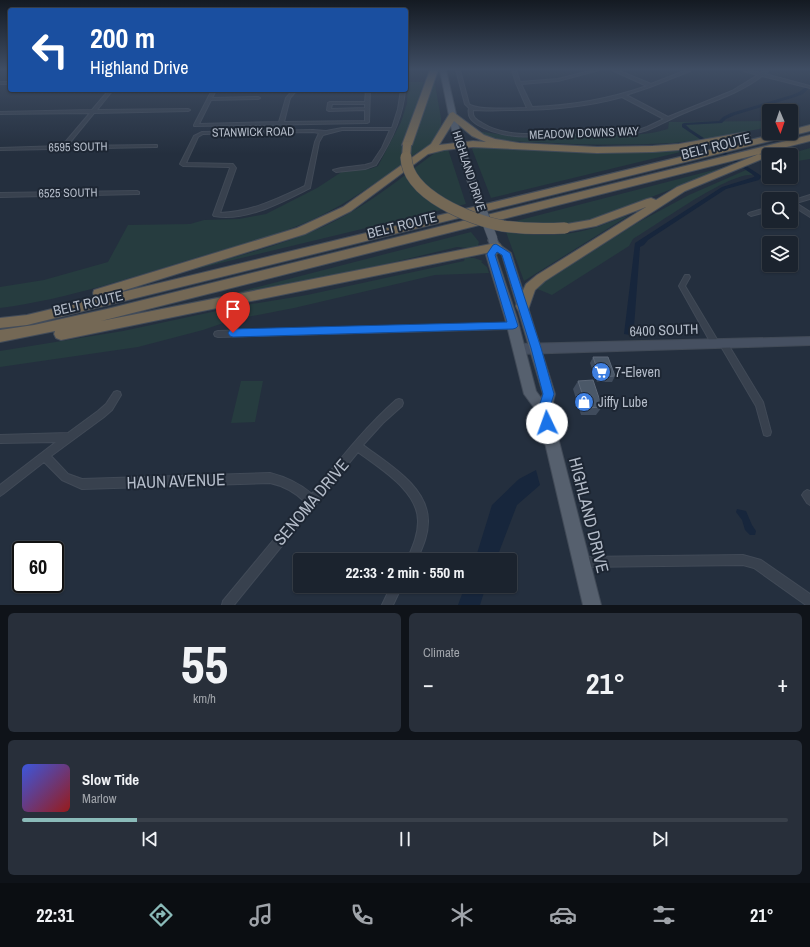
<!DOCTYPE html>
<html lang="en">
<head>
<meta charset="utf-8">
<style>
  :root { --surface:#1b232e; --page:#282f3a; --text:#f1f3f6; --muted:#a0a4aa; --line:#39404a; --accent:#8bbbb9 }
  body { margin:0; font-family:"Archivo Narrow",sans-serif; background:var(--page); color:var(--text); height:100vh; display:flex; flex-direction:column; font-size:15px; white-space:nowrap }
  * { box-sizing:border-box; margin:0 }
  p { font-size:13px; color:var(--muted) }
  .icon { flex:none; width:22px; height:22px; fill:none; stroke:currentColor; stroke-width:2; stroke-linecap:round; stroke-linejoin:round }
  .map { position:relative; height:605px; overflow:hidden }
  .side { display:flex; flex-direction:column; gap:8px; padding:8px; background:#0f1319; flex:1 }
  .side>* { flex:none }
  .top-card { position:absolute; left:8px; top:8px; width:400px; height:84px; border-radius:4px; box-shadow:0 1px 3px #0004,0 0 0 1px var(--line); background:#1a4fa0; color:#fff; overflow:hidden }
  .needle { width:26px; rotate:178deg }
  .tools { position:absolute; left:762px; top:104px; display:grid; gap:8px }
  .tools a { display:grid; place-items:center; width:36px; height:36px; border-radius:4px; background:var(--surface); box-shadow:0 1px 3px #0004,0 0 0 1px var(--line); font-size:20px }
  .speed { position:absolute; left:12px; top:541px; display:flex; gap:8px; font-size:20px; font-weight:700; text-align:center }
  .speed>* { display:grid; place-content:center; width:52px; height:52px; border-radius:50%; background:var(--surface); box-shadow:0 1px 3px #0004,0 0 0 1px var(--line); line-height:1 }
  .speed .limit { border:2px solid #111; border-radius:6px; background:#fff; color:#111 }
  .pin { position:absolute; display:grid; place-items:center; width:34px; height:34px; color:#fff; margin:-41px -17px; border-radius:50% 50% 50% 0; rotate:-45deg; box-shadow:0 0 4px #0007 }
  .pin .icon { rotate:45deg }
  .me { position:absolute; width:44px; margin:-22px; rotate:357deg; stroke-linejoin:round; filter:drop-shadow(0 0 3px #0008) }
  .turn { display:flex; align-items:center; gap:14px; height:84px; padding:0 16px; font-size:18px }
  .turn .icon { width:52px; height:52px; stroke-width:2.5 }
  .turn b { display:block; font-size:28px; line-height:34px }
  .big { font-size:30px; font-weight:700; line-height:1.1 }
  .side .widget { flex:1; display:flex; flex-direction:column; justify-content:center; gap:6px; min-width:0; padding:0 14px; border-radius:6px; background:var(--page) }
  .side .dial { align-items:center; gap:0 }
  .dial b { font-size:52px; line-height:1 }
  .song { display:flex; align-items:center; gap:12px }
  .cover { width:48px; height:48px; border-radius:6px; background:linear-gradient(135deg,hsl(230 70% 55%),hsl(0 70% 35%)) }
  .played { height:4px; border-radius:2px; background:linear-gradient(90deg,var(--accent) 15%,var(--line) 15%) }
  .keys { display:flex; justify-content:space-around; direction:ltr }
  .heat { display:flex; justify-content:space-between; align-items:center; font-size:22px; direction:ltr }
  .side .tiles { flex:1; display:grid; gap:8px; grid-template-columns:1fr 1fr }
  .widget:last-child { grid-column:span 2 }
  .trip { position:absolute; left:293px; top:553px; width:224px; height:40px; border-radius:4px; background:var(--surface); box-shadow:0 1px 3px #0004,0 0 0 1px var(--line); font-weight:700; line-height:40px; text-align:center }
  .tabs { display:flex; height:64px; justify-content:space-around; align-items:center; background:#0b0e12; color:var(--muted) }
  .tabs .icon { width:28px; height:28px }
  .tabs .current { color:var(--accent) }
  .tabs b { font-size:18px; color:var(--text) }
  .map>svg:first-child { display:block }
  .green { fill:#263c3f }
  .water { fill:#17263c }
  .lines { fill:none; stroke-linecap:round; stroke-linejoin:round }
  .canal { fill:#17263c; fill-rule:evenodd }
  .street-casing { stroke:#414a57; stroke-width:2 }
  .secondary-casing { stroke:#414a57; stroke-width:2 }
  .primary-casing { stroke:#414a57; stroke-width:2 }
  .highway-casing { stroke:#434c59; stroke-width:2 }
  .street { fill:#38414e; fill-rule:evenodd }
  .secondary { fill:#465061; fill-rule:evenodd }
  .primary { fill:#56606e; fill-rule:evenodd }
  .highway { fill:#746855; fill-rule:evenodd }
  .primary-bridge-casing { stroke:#414a57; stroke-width:10; stroke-linecap:butt }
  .highway-bridge-far1-casing { stroke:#434c59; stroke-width:10; stroke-linecap:butt }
  .highway-bridge-casing { stroke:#434c59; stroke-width:12; stroke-linecap:butt }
  .primary-bridge { stroke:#56606e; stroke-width:9 }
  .highway-bridge-far1 { stroke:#746855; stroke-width:8 }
  .highway-bridge { stroke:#746855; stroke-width:11 }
  .wall { fill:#3f4b5c }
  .building { fill:#4b5868; stroke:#5c6777 }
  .route { fill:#1a73e8; stroke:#114b97 }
  .labels { text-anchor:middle; stroke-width:4; stroke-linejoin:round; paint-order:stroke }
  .far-street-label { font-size:12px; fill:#b4bcc9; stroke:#1d2633 }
  .street-label { font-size:14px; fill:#b4bcc9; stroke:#1d2633 }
  .poi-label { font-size:14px; fill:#b4bcc9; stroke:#1d2633; text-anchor:start }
  .near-street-label { font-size:17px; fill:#b4bcc9; stroke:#1d2633 }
</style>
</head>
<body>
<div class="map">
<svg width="810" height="605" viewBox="0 0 810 605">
  <rect width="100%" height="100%" fill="#242f3e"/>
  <path class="green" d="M434,79l7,39v6l-2,11 -11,13h-4l-15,10v-6z
    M408,82h16l-21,65 -2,9 1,9c-27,18 -53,37 -82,51 -37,18 -78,28 -118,40 -66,20 -133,43 -202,52v-21l44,-7 64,-18 20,-37 62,-1 14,-4 35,-1 27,-5 51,-26 26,-17 27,-2 8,-3 23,-44 6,-19z
    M769,121v6c-32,6 -64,13 -96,16 -41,2 -82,2 -122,0 -25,-1 -53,0 -75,-12l42,6 20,1v-2c17,0 35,-2 52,-2 27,1 52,3 78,-5l1,-7z
    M474,147l142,6 81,-5 -206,50 -19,-49z
    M445,148l3,1 18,55 -287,69c50,-15 108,-28 154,-51 37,-18 70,-46 103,-70z
    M810,148v11l-19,3v-7h-5z
    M733,165l-153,60 -75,-2 11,-2z
    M746,170l8,5c-24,-4 -97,50 -121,64l-4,7 -77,49 -17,-7 102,-65 52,-28z
    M628,216l-104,65 -18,-49c27,4 57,5 84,-3 13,-3 25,-10 38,-13z
    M471,232l8,10 -1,4 -10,2 -11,-1 -67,16 -218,46z
    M465,258h9l9,3 -2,1 6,5 2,6 -54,2 -141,33 -62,12 -29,10 -65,17 -138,20v-16l123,-20 117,-25 67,-11 157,-34z
    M241,381h22l-8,41 -24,1z"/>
  <path class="water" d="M756,173l5,4 -2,3 -33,9 -78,51 -4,5 -4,2 -6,80 -4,8 -6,-1 11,-91 87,-56 32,-10 1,-1 -3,-2z
    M536,470l4,15 -23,20 -21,55h-21l17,-55 27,-26z
    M737,509l9,2 6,14 4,6 -1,4h-5l-5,-5 -3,-10 -6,-8z
    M465,586h21l-6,19h-22z"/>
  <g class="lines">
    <path class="canal" d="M810,84v3l-7,7 -8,3 -60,18 -9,4 -4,4 -36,2 4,4 70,46 1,1 -4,4h-4l-1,-1 3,-3 -73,-49v-3l2,-1 35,-2 4,-4 8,-4 61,-18 7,-3z"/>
    <defs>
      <path id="street" d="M456,70h4l9,34c7,7 47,4 58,4l-11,-25 -4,-13h4l4,12 38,-3 36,-9h5l-41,11 -37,3 11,23c40,-1 77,-8 115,-21l-33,-15 -1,-1h4l34,14 36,-14h4l-1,1 -40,16 -24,8 42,22 64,-26 26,-16 -14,-4 -1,-1h5l13,3 4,-3h4l-4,4 45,12v2l-48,-12c-27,21 -61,28 -91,43 -15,7 -25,14 -43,15 -15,0 -31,0 -46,0 -34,1 -73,9 -104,-9 -6,-4 -11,-8 -9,-17l-4,-4zM622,97l42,22 -17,8 -11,4c-18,0 -37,0 -55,0 -32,1 -70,10 -99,-8 -6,-3 -10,-6 -9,-13 13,1 26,0 40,0 37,0 73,-3 109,-13z
        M0,82h10v2h-10z
        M109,90h4l-16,20 91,-1 2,1 -2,1 -94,2 -27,33 90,-1v2h-2l-155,3v-2l62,-2 28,-33 -90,1v-2l92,-2z
        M212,90h4l-4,8 46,-1 2,1 -2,1 -47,1 -12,24 80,-2 7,-24 7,-8h4l-7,8 -6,24 81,-1v-11l-36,1 -2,-1 1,-7 2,-1h35l1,-12h4l-1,32 -2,1 -173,3v-1zM332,104h33v4l-34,1z
        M401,90h4c-2,28 -14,52 -29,75l-11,4 -29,3 -3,-2 8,-2 24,-3 7,-2 10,-15 8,-18h-48l-19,5 -4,7 -9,46c-28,14 -64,34 -96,28l-1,-1 17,-47 -1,-1 -46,-1 -3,-2 14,-28 8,-4 111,-2 13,1 16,-3h50l6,-19zM313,132l6,1 -4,9 -10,44c-28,13 -54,26 -85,27l16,-45 -3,-4 -47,-1 12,-26 5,-3z
        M137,191l2,1v2l-139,3v-4z
        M810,195v4l-14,4 14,9v5l-19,-12v-4z
        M769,207v4l-18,5 -3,-2 1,-1z
        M685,275h4l1,2 -5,9 33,55 1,2 -1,2 -3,1 -3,-1 -33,-59z
        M513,323l3,1 1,2 -1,2 -3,1 -295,8 -3,-1 -1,-2 1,-2 3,-1z
        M723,340l3,1 37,61 8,30 -1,3 -3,1 -3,-1 -8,-29 -37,-63 1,-2z
        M117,391l3,1 1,3 -9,15 -8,7 -53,39 17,18 14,5 188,-6c16,4 29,10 42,21 26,-32 52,-66 84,-94l3,-1 3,1 1,3 -1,3 -19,17 -20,22c25,19 66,42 65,77 0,14 -6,26 -11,38h-10c5,-12 11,-24 11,-38 1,-31 -39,-54 -60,-70l-124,153h-12l1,-4 82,-99c-10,-10 -21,-16 -35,-19l-188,6 -20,-9 -18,-18 -41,32 -3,2v-11l56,-43 -56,1v-8l68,-2 30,-22 8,-7 8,-12z
        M807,490l3,1v14l-3,-2 -5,-8 2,-3z
        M743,555l18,5 49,34v11h-4l-52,-37 -11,-3 -161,2 -4,-1 -1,-4 1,-4 4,-1z
        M391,586h11l-9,19h-11z"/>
      <path id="secondary" d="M810,337v8l-291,9 -4,-2 -1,-3 1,-3 4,-2z"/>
      <path id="primary" d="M440,70h6l15,66 17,53 -1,2h-6l-1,-2 -17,-53z
        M493,237l3,1 4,7 11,8 44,141 -4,16 50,195h-18l-45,-192 -14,-19 -19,-76 -19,-63 5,-8 -3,-7zM498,252l4,3 41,139 -2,4 -5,-7 -19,-73 -21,-63z"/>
      <path id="highway" d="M430,70h8l-26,75 -5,3 -3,-1 -2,-2z
        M453,112l31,23 11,4 24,4 78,4 56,-1 26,-2 67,-12 4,3 -4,3 -67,12 -26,2 -56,1 -124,-6 -29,3 -16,4 -77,57 -46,23 -199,62 673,-163h12v-3l19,-5v6l-783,194 -27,3v-10l27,-3 71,-17 -4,-2 -1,-3 1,-3 203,-62 46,-21 88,-63 19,-31zM454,121l18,15 14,6 -13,-1 -34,4z
        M810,135v6l-709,180 395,-78 4,1 2,3 -2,3 -4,1 -435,89 -5,-2 -2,-4 1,-3 -55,11v-12l34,-5 73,-16z
        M759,154l3,1 2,2 -2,2 -77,32 -140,90 -10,9 -7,20 -5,1 -5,-1 -2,-4 10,-22 11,-9 109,-68 -50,19 -31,6 -4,-1 -2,-3 2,-3 29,-5 57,-21 4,-1 5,2 21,-13z"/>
    </defs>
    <use href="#street" class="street-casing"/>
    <use href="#secondary" class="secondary-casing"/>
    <use href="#primary" class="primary-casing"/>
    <use href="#highway" class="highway-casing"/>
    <use href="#street" class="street"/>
    <use href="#secondary" class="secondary"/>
    <use href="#primary" class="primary"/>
    <use href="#highway" class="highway"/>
    <defs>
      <path id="primary-bridge" d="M474,189l19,50"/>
      <path id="highway-bridge-far1" d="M406,158l1,-13"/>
      <path id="highway-bridge" d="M406,157c1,38 65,63 97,69 21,3 41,3 62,2"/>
    </defs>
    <use href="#primary-bridge" class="primary-bridge-casing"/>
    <use href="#highway-bridge-far1" class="highway-bridge-far1-casing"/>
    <use href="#highway-bridge" class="highway-bridge-casing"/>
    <use href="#primary-bridge" class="primary-bridge"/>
    <use href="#highway-bridge-far1" class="highway-bridge-far1"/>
    <use href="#highway-bridge" class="highway-bridge"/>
  </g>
  <path class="wall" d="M593,357l22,19 -3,6h-15l-7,-19z
    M578,381l24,26 -6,8h-15l-8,-26z"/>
  <path class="building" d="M593,357h15l7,19 -15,1z
    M593,380l9,27 -15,1 -9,-27z"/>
  <linearGradient id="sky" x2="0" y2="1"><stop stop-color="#141a22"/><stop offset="0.45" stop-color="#3f4d63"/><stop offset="1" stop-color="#3f4d63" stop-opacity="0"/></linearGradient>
  <rect width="810" height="154" fill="url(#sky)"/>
  <path class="route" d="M496,244l14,9 31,95 13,46 -5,16 3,13 -1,3 -4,2 -4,-2 -5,-16 5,-16 -12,-46 -29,-93 -5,-3 -2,3 23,71 -2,2 -3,1 -280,8 -3,-1 -2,-3 2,-3 3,-1 274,-7 -20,-68 6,-9z"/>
  <defs>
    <symbol id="supermarket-disc" viewBox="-11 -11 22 22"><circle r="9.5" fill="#3f7fe0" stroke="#1d2633"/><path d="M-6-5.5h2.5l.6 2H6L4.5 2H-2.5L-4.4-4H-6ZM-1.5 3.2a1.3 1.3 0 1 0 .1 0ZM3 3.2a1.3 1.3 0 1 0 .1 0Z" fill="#fff"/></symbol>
    <symbol id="shop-disc" viewBox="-11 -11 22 22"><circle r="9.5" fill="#3f7fe0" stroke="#1d2633"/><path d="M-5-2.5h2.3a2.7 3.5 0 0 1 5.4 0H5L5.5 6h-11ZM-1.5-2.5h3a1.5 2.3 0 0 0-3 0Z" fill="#fff"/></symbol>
  </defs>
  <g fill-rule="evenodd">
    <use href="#supermarket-disc" x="590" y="361" width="22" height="22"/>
    <use href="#shop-disc" x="573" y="391" width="22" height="22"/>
  </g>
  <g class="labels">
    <g class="far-street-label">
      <text transform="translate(253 132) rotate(-1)" y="4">STANWICK ROAD</text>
      <text transform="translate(584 133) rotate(-2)" y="4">MEADOW DOWNS WAY</text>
      <text transform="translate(78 147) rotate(-1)" y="4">6595 SOUTH</text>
      <text transform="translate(469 171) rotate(72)" y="4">HIGHLAND DRIVE</text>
      <text transform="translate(68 193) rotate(-1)" y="4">6525 SOUTH</text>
    </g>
    <g class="street-label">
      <text transform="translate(716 146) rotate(-14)" y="5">BELT ROUTE</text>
      <text transform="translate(402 225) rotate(-14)" y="5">BELT ROUTE</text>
      <text transform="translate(88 303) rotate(-13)" y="5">BELT ROUTE</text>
      <text transform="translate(664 330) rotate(-2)" y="5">6400 SOUTH</text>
    </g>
    <g class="poi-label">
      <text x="615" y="377">7-Eleven</text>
      <text x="598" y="407">Jiffy Lube</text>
    </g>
    <g class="near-street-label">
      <text transform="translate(176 481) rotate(-2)" y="6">HAUN AVENUE</text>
      <text transform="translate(311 502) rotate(-50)" y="6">SENOMA DRIVE</text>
      <text transform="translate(589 515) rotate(76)" y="6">HIGHLAND DRIVE</text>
    </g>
  </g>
</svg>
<div class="tools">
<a><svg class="needle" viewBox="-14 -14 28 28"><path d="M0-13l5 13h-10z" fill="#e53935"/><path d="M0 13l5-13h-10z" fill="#a0a4aa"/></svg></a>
<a><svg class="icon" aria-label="sound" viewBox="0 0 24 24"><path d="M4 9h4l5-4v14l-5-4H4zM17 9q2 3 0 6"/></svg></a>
<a><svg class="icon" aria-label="search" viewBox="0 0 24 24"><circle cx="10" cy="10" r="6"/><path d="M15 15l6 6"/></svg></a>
<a><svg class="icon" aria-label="layers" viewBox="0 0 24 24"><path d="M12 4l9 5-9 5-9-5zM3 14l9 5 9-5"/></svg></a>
</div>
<div class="speed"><div class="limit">60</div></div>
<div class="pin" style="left:233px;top:333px;background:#d93025"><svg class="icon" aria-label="arrive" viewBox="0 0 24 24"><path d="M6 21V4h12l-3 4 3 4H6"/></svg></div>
<svg class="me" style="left:547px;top:423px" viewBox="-20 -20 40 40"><circle r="19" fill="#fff"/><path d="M0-13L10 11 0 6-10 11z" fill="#1a73e8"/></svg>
<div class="trip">22:33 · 2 min · 550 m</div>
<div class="top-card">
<div class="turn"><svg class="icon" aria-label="left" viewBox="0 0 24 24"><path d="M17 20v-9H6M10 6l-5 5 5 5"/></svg><div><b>200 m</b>Highland Drive</div></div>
</div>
</div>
<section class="side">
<div class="tiles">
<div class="widget dial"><b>55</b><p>km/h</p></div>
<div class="widget"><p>Climate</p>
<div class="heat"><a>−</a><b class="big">21°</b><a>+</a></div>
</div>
<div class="widget">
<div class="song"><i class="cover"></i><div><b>Slow Tide</b><p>Marlow</p></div></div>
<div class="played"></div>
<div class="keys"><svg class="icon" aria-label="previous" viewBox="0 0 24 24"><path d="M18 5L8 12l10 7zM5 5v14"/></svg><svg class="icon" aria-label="pause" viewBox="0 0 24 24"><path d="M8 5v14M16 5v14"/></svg><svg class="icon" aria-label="next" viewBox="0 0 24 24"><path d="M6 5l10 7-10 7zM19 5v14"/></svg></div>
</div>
</div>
</section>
<nav class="tabs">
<b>22:31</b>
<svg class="icon current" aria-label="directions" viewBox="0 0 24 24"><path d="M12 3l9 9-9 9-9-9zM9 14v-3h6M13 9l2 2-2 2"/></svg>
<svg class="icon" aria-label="music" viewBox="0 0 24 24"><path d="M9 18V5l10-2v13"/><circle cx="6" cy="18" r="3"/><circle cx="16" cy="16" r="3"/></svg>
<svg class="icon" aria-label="phone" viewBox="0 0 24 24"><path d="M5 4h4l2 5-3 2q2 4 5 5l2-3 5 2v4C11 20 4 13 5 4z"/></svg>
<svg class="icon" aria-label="climate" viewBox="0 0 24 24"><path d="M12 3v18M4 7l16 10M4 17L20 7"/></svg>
<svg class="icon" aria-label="car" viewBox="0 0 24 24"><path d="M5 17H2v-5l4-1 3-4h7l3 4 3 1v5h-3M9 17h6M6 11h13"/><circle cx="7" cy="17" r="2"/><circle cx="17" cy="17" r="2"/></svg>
<svg class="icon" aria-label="filters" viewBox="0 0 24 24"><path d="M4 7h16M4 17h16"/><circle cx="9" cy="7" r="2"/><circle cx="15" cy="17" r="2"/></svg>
<b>21°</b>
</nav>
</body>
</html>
